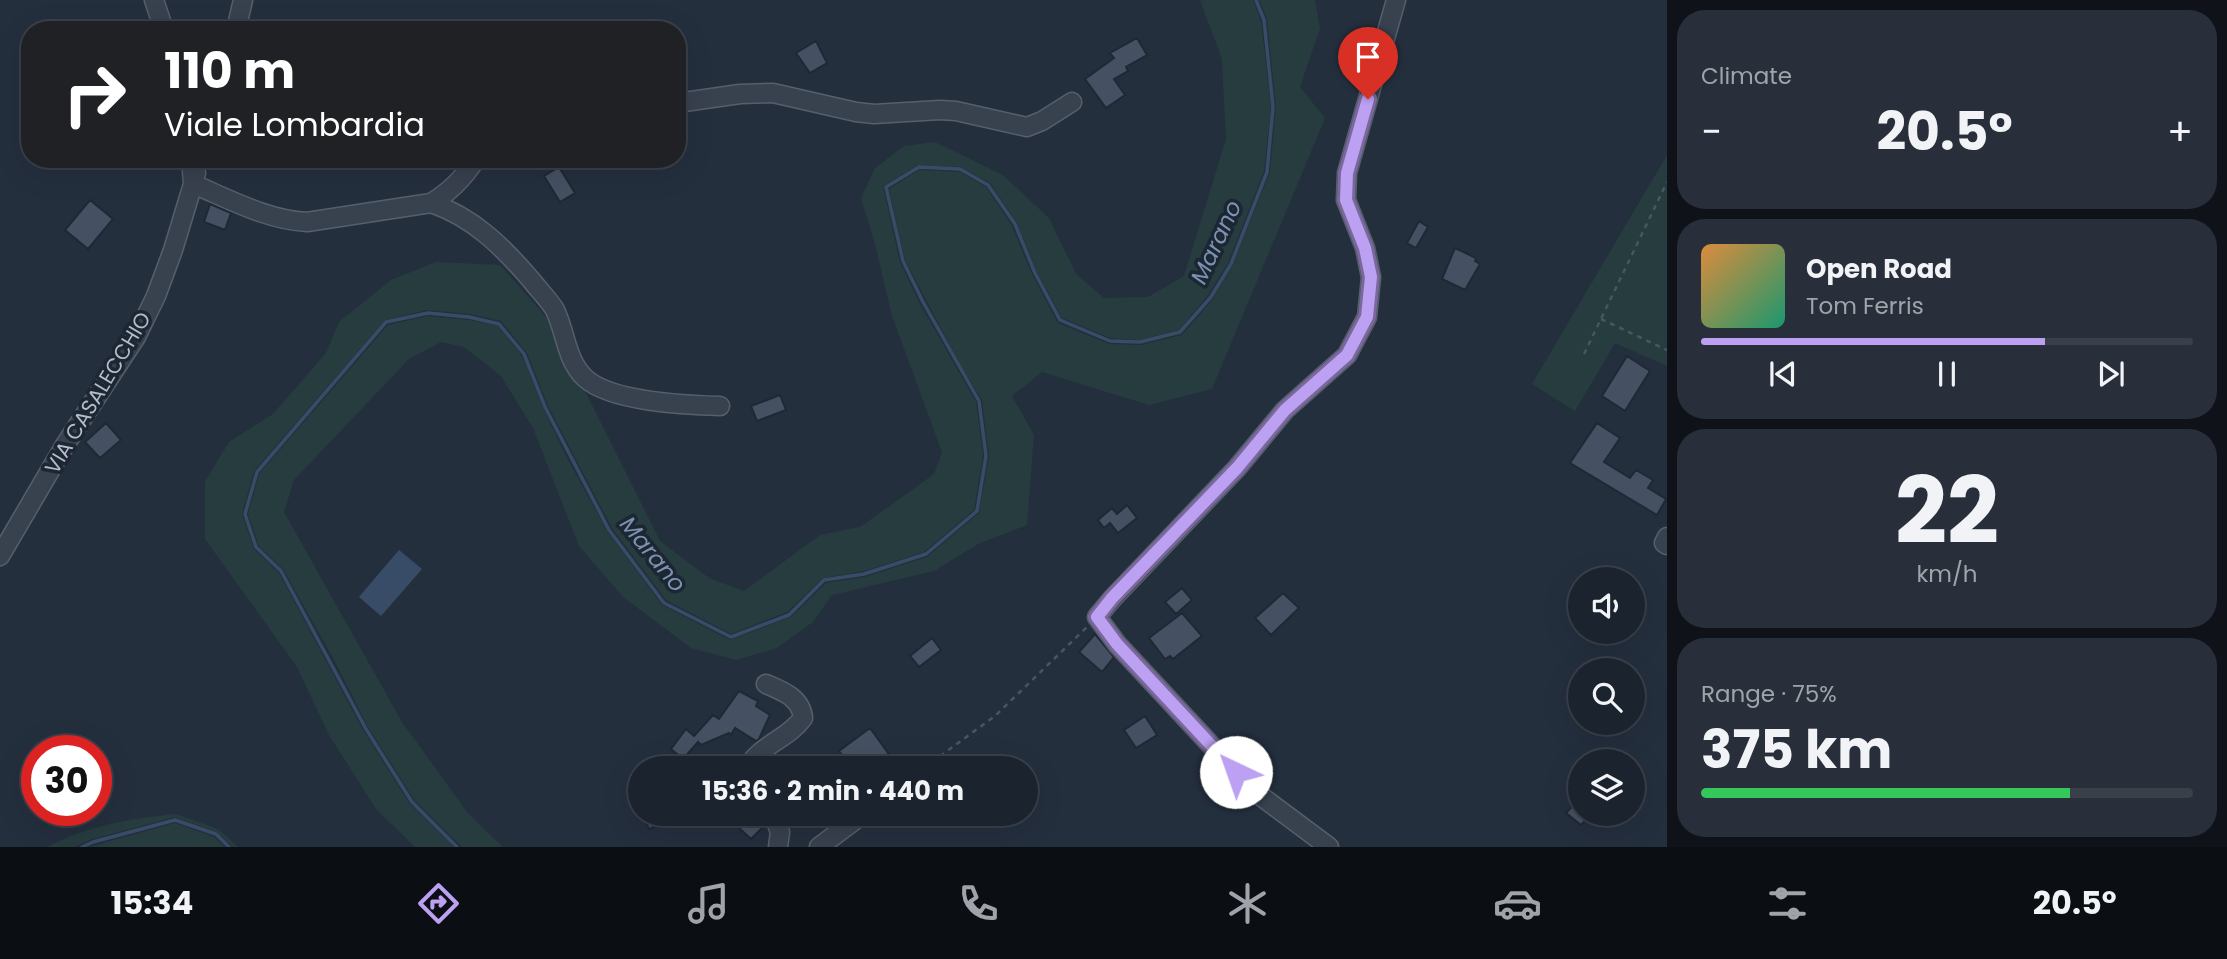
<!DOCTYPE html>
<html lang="en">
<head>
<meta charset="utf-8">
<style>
  :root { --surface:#1b232e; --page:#282f3a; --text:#f1f3f6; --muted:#a0a4aa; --line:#39404a; --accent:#bca0f2 }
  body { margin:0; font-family:Poppins,sans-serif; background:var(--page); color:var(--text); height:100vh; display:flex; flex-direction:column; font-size:26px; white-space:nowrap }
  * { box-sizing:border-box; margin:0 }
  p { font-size:23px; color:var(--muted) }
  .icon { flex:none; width:38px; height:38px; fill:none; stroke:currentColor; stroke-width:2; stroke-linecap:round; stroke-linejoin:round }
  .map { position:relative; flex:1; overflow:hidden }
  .sheet { display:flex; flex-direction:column; gap:10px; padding:10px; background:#0f1319; width:560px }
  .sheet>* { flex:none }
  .banner { position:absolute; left:21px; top:21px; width:665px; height:147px; border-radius:28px; box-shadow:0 7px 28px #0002,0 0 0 2px var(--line); background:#202124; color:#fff; overflow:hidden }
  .controls { position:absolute; left:1568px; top:567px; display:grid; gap:14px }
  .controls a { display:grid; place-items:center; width:77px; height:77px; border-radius:50%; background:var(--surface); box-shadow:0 7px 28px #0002,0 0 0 2px var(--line); font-size:35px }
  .speed { position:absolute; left:21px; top:735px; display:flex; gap:14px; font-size:35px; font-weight:700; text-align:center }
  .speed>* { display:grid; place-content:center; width:91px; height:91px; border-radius:50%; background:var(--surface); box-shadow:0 7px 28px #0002,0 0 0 2px var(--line); line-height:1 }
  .speed .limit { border:10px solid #d22; background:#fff; color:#111 }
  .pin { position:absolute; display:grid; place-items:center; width:60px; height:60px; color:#fff; margin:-72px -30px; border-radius:50% 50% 50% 0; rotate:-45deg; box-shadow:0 0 7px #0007 }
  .pin .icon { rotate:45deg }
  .me { position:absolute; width:77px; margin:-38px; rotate:318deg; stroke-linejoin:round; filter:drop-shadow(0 0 5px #0008) }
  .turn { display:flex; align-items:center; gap:24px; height:147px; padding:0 28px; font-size:32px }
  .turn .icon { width:91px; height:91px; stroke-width:2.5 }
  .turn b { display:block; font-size:49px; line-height:60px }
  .big { font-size:52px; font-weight:700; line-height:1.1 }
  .sheet .widget { flex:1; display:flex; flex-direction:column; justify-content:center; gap:10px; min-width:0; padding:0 24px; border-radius:28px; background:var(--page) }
  .sheet .dial { align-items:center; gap:0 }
  .dial b { font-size:91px; line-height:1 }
  .song { display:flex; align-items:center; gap:21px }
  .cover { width:84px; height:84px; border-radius:10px; background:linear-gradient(135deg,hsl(30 70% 55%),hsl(160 70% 35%)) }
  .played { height:7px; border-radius:4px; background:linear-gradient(90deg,var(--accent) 70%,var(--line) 70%) }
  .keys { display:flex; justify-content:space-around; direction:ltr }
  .heat { display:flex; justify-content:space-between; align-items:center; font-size:38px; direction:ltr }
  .charge { height:10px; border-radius:5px; background:linear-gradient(90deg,#34c759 75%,var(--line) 0) }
  .trip { position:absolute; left:628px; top:756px; width:410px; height:70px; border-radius:35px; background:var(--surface); box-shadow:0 7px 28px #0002,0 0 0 2px var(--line); font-weight:700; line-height:70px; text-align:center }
  .menu { display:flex; height:112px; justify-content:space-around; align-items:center; background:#0b0e12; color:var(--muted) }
  .menu .icon { width:49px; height:49px }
  .menu .on { color:var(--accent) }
  .menu b { font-size:32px; color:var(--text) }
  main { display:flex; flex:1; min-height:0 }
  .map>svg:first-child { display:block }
  .green { fill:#263c3f }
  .water { fill:#394c67 }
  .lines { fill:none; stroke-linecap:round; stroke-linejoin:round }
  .stream { stroke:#394c67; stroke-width:3.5 }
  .building { fill:#455162; stroke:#1f2835; stroke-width:2 }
  .minor-casing { stroke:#565f6c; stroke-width:21 }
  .path { stroke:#44595c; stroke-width:2.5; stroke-dasharray:5 5; stroke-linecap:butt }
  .minor { stroke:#38414e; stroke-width:18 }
  .route-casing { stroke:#7a689d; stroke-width:18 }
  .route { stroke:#bca0f2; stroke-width:12 }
  .labels { text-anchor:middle; stroke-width:7; stroke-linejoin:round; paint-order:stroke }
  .street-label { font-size:21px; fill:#b4bcc9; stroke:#1d2633 }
  .water-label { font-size:23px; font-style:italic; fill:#7c92b1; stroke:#1d2633 }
</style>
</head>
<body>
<main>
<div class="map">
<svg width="1667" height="847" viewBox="0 0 1667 847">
  <rect width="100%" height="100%" fill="#242f3e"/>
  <path class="green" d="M1200,0h53l8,21 10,86 -7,64 -36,92 -20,32 -29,35 -39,10 -30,-2 -48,-20 -25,-46 -20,-49 -27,-40 -29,-16 -43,-2 -35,21 17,76 20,42 56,98 7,54 -9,54 -50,42 -60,19 -41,7 -36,34 -56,22 -65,-34 -54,-72 -64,-122 -21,-53 -26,-32 -31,-7 -43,-4 -42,10 -131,151 -12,43 12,35 25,24 84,157 47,74 44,43h-39l-39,-38 -47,-74 -32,-68 -92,-128v-57l24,-40 44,-28 53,-61 13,-31 52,-42 45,-18 64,3 51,57 10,34 25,37 74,148 49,37 35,13 76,-56 40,-8 74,-53 8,-22 -50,-136 -17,-72 -14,-46 14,-30 29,-22 31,-4 68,33 46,43 27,56 28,24 44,-1 36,-21 42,-137 -4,-80z
    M1259,0h56l5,28 -20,59 25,31 -113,271 -63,16 -107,-33 -30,24 22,39 -7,90 -49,19 -44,27 -102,24 -19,27 -36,26 -41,12 -45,-12 -68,-51 -44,-51 -46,-118 -32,-52 -37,-29 -23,-5 -32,17 -115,121 -10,32 118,210 65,90 36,35h-41l-47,-46 -47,-74 -34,-67 -51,-91 -24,-23 -11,-32 11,-40 129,-149 40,-9 41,4 29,6 24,30 21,52 24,50 40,73 55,74 68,35 61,-23 35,-34 39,-6 62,-20 52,-44 10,-57 -7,-56 -21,-34 -56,-106 -16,-71 30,-19 41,2 26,15 26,39 20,48 26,49 51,21 32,1 41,-10 31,-36 20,-34 37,-93 6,-65 -9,-88z
    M1667,155v211l-52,-23 -40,68 -43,-27z
    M176,814l42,15 20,18h-5l-16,-15 -42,-15 -83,22 -17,8h-28c41,-21 83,-29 129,-33z
    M175,823l39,14 11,10h-136z"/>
  <path class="water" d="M399,550l23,19 -41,47 -22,-19z"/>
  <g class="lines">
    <path class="stream" d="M82,847l11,-5 82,-22 41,14 13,13
      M457,847l-45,-45 -46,-73 -85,-158 -25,-24 -11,-33 12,-42 129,-150 42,-9 41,4 30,7 25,30 21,53 64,123 55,73 67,34 58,-22 35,-35 40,-6 62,-20 51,-43 9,-55 -7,-55 -56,-99 -20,-41 -17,-74 33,-20 41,2 28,16 27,39 20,49 25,47 50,21 30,1 40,-10 31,-35 20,-33 36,-92 6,-65 -9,-87 -8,-20"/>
  </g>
  <path class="building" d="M1137,38l10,17 -21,12 2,4 -14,8 11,16 -19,13 -21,-29 29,-21 -4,-5z
    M816,41l11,22 -17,10 -14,-20z
    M559,167l16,26 -15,9 -16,-26z
    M90,200l23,19 -25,30 -23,-19z
    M210,204l21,9 -6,17 -21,-8z
    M1419,221l9,6 -12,21 -9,-5z
    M1455,248l21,10 -1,3 5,3 -15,26 -23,-11z
    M1627,356l23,15 -25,40 -23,-15z
    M780,395l6,15 -29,11 -6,-15z
    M106,423l15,17 -21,18 -15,-16z
    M1597,423l23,15 -16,24 26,16 6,-8 17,10 -5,8 18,11 -9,16 -87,-52z
    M1127,505l10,13 -19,15 -8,-10 -6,5 -6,-8 14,-12 5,6z
    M1182,588l10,12 -16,14 -11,-12z
    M1283,593l16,15 -28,27 -16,-17z
    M1182,613l20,23 -29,23 -3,-3 -5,3 -16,-21z
    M1095,634l19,23 -12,15 -23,-20z
    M932,638l9,12 -22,17 -9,-11z
    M739,691l19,10 -2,5 14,9 -11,24 -3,2 -21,-13 -4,7 -2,-2 -28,12 -3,-3 -15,17 -12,-10 15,-20 8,7 19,-21 6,4z
    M1145,716l12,19 -21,13 -12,-18z
    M870,728l26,36 -6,4h-39l-12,-17z
    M1580,798v16h11l-10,11 -15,-12z
    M642,814h41l-34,15z
    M750,814h7l8,11 -14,14 -13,-12z"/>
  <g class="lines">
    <defs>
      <path id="minor" d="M154,0l10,30
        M236,30l7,-30
        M677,103l63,-9 33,-1 83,19 18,2 66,-4 16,1 71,16 15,-6 30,-19
        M196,173l-3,11c36,15 74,36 114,38l124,-19c19,-11 32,-24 45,-44
        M431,203c42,14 72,44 101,78 7,9 17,19 23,29 11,23 11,50 30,68 26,24 101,27 135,28
        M1667,537l-3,6 3,2
        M0,556l65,-111 71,-108 20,-41 17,-46 20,-66 -2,-25
        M747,768c13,-23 41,-29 56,-50 -2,-20 -20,-27 -37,-34
        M773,814l7,18 -2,15
        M819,847l44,-33
        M1329,847l-67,-50 -26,-25 -119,-128 -20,-27 15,-18 125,-131 48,-58 62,-55 20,-38 4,-40 -6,-29 -19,-48 1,-27 49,-173"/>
    </defs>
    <use href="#minor" class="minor-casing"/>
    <path class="path" d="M1601,319l66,31
      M1584,354l83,-172
      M924,768l71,-52 92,-89"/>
    <use href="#minor" class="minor"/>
  </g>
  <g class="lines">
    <defs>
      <path id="route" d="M1236,772l-119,-128 -20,-27 15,-19 125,-130 48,-58 62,-55 20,-38 4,-40 -6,-29 -19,-48 1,-27 21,-74"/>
    </defs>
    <use href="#route" class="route-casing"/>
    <use href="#route" class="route"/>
  </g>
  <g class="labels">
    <g class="street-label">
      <text transform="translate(98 393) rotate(-59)" y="7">VIA CASALECCHIO</text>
    </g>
    <g class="water-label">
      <text transform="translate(1216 242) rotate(-65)" y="8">Marano</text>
      <text transform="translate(653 554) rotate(51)" y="8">Marano</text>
    </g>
  </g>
</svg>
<div class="controls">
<a><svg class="icon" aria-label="sound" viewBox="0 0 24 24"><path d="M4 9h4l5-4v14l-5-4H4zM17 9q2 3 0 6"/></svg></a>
<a><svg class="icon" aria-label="search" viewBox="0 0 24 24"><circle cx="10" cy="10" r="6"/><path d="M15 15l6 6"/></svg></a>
<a><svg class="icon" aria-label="layers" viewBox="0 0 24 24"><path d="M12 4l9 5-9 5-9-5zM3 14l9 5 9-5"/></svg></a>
</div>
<div class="speed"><div class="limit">30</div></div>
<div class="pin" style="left:1368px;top:99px;background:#d93025"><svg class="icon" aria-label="arrive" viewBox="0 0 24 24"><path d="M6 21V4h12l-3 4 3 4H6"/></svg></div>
<svg class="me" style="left:1236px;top:772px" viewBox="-20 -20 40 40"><circle r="19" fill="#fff"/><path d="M0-13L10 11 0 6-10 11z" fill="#bca0f2"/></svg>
<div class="trip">15:36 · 2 min · 440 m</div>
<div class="banner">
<div class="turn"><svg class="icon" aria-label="right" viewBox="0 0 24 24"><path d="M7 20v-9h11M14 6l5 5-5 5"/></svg><div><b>110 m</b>Viale Lombardia</div></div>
</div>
</div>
<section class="sheet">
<div class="widget"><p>Climate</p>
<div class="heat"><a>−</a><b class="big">20.5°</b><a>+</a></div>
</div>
<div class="widget">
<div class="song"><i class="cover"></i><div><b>Open Road</b><p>Tom Ferris</p></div></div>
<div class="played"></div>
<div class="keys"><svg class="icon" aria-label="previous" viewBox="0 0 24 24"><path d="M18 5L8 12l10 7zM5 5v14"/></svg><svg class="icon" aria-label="pause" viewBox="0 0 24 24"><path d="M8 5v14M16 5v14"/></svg><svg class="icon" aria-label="next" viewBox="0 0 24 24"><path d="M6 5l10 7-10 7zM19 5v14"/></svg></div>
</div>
<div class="widget dial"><b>22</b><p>km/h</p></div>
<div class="widget"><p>Range · 75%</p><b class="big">375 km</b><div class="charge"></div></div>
</section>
</main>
<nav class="menu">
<b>15:34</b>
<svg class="icon on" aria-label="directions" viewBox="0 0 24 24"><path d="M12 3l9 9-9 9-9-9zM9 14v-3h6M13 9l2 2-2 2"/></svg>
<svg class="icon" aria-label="music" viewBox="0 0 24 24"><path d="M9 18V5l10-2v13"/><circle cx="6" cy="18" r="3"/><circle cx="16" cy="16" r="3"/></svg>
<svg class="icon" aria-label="phone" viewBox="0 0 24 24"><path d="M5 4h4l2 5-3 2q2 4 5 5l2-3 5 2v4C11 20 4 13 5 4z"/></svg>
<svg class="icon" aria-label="climate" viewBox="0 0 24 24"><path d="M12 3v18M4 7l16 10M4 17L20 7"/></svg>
<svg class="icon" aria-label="car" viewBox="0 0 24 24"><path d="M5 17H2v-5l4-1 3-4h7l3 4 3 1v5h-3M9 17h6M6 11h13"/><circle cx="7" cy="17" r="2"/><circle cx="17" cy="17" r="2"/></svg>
<svg class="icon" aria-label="filters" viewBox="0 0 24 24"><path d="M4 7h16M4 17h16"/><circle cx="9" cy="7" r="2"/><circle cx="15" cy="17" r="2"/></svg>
<b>20.5°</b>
</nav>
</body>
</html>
